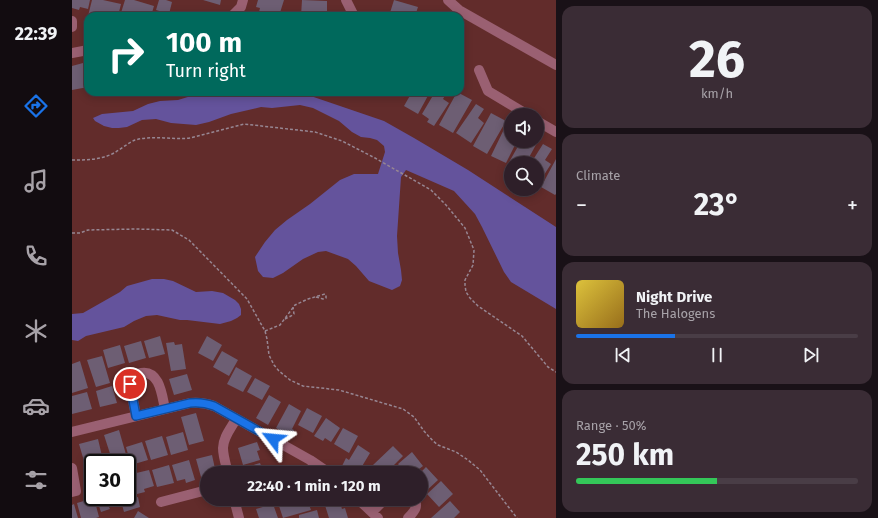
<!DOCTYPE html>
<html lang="en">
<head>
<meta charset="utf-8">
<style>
  :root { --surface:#2e1f29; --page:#3a2c35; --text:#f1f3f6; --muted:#a7a2a8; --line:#493d46; --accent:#1a73e8 }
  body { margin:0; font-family:"Fira Sans",sans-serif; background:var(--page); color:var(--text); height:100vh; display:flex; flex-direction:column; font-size:15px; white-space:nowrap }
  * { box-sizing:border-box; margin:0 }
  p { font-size:13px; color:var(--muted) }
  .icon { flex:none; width:22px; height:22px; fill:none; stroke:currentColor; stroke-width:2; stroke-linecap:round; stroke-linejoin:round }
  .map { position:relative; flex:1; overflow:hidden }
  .details { display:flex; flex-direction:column; gap:6px; padding:6px; background:#191117; width:322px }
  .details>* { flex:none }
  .top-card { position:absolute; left:12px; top:12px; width:380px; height:84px; border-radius:12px; box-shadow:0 2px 10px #0003,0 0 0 1px var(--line); background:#00695c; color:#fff; overflow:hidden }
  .buttons { position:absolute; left:432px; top:108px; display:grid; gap:8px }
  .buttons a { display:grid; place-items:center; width:40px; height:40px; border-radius:50%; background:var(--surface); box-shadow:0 2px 10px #0003,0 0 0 1px var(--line); font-size:20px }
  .speed { position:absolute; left:12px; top:454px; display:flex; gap:8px; font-size:20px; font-weight:700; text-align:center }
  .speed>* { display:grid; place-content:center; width:52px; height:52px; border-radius:50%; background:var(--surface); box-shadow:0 2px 10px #0003,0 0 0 1px var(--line); line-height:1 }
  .speed .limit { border:2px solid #111; border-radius:6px; background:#fff; color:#111 }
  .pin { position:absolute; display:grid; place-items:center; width:34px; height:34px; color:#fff; margin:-17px; border:2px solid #fff; border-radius:50%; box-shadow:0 1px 4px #0007 }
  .me { position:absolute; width:44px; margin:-22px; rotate:299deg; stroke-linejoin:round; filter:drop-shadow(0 0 3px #0008) }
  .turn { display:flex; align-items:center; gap:14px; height:84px; padding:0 16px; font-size:18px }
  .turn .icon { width:52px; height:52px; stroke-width:2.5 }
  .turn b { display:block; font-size:28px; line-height:34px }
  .big { font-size:30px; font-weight:700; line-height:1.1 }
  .details .card { flex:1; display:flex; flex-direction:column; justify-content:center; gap:6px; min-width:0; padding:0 14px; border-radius:12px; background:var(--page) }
  .details .dial { align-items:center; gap:0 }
  .dial b { font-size:52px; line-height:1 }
  .song { display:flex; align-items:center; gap:12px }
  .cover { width:48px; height:48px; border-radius:6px; background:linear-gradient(135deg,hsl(50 70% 55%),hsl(40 70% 35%)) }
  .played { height:4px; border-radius:2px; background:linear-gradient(90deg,var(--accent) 35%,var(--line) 35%) }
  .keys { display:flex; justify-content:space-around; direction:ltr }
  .heat { display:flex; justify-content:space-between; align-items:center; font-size:22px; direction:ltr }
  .charge { height:6px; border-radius:3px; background:linear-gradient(90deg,#34c759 50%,var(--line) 0) }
  .trip { position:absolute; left:128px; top:466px; width:228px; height:40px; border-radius:20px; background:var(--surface); box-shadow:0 2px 10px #0003,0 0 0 1px var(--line); font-weight:700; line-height:40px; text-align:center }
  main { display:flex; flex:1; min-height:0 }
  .tab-bar { display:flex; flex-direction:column; width:72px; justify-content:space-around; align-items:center; background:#120c10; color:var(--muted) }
  .tab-bar .icon { width:28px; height:28px }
  .tab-bar .current { color:var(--accent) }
  .tab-bar b { font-size:18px; color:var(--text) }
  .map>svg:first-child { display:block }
  .green { fill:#622c2b; fill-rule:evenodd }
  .water { fill:#64539c }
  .building { fill:#6d5e73 }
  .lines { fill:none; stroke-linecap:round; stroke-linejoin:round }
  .path { stroke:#978692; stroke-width:1.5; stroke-dasharray:3 2; stroke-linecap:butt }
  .minor { stroke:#9a6072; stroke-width:10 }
  .route-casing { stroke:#114b97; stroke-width:10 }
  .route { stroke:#1a73e8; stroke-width:7 }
</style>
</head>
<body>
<main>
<nav class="tab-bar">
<b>22:39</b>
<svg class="icon current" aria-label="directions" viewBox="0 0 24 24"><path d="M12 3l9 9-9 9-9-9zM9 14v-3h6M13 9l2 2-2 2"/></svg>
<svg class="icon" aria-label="music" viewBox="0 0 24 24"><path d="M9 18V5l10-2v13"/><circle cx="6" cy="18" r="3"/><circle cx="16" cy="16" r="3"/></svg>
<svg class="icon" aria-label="phone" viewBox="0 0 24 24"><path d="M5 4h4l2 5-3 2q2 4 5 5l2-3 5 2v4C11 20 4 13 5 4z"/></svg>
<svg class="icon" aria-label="climate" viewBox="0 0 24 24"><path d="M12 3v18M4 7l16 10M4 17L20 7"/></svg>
<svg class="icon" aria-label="car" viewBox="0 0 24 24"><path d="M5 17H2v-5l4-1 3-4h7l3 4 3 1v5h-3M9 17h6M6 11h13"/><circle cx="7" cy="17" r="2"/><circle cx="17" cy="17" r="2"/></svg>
<svg class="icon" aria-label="filters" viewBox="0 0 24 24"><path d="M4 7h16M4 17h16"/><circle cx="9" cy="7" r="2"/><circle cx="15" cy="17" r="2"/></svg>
</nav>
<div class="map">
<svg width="484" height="518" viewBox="0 0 484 518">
  <rect width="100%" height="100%" fill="#3d2937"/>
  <path class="green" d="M0,0h484v518h-484zM16,16h372v76h-372zM439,115h26v26h-26zM439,163h26v26h-26zM21,463h34v34h-34zM135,473h214v26h-214z"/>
  <path class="water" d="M132,92h95l85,29 30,17 54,32 88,57v82l-45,-27 -7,-10 -22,-45 -7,-13 -21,-23 -48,-21 -5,7 -4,59 1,17 3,17 1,10 -2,6 -8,4 -23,-9 -13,-15 -8,-7 -22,-8 -8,1 -15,7 -20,14 -10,5 -10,-1 -5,-6 -3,-14 10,-15 10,-12 12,-10 23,-16 30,-24 14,-6h24l7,-22 -1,-6 -7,-6 -7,-2 -9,-1 -9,-5 -13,-11 -26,-13 -13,-3 -28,3 -11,-1 -30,7 -22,8 -13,3 -25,-2 -15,-4 -14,1 -15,7 -8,1h-7l-8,-2 -9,-5 -2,-3 9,-4 31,-3 15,-7 12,-3 18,-1z
    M80,279h12l9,2 23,11 16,-1 11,2 12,7 4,4 2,5v6l-4,3 -6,3 -11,3 -33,-4h-7l-23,-5 -11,1 -12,5 -10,6 -38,9 -8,5 -6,-1v-26l11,-1 37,-21 7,-6z"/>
  <path class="building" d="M0,0h18l-2,9 -8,-2 -1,3 -7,-2z
    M20,0h11l18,4 -3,12h-30z
    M53,0h9l20,6 -3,10h-31z
    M87,0h7l6,2 -3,12 -13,-4z
    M131,0h18l-1,5z
    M186,0h26l-5,16h-21l2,-8 -4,-1z
    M230,0l25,1v15h-26z
    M322,0l24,7 -3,9h-26z
    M11,63l5,24 -16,3v-24z
    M301,92h21v3l-21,2z
    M340,92h18l-12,22 -14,-8z
    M363,92h12l-4,7 6,4 -15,23 -7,-4 2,-3 -7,-5z
    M385,92l15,8 -19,33 -14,-8z
    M404,104l8,5 -6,9 6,5 -13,20 -15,-10z
    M419,113l15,8 -19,33 -14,-8z
    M435,123l4,2v16l5,2 -10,20 -15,-7z
    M449,141h17l-12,22h-15v3l-3,-2z
    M471,144l9,5 -7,11 6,4 -14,22v-23h-6z
    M484,159v35l-1,1 -14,-8z
    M88,336l5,18 -16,4 -5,-17z
    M135,336l15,9 -9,16 -15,-8z
    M69,341l5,17 -17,5 -5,-17z
    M102,342l1,3 7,-1 4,25 -15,2 -5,-28z
    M48,345l5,18 -17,5 -5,-18z
    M150,351l16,9 -9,16 -16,-9z
    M30,356l8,27 -14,4 -9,-27z
    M8,361l8,27 -16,5v-29z
    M164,367l16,9 -9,16 -16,-8z
    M115,374l5,16 -18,5 -5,-16z
    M183,378l15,8 -8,14 -15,-8z
    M40,386l5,17 -17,4 -4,-16z
    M15,392l5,17 -20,5v-18z
    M197,395l12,7 -13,23 -12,-7z
    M217,404l12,7 -9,18 2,1 -3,7 -15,-9z
    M235,408l15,8 -9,17 -15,-8z
    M124,413l8,28 -15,4 -8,-28z
    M254,418l14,10 -9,14 -6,-4 -2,3 -9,-5z
    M271,428l15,8 -9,17 -15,-9z
    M47,430l8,28 -14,5 -9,-28z
    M111,432l5,18 -17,5 -5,-18z
    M90,436l6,19 -17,5 -6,-19z
    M26,439l4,17 -18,5 -5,-17z
    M70,442l6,18 -17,5 -5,-18z
    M185,442l3,8 -3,1 3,9 -17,5 -5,-17z
    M286,445l12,8 -12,20h-5l-11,-7 4,-8 3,2z
    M321,446l10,10 -12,12 2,3 -2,2h-10l-8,-8z
    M340,452l11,14 -9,7h-9l-7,-9z
    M140,455l4,18h-9v3l-6,1 -5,-18z
    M30,459l1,4h-10v17l-3,1 -2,-8h-3l-2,-8z
    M117,460l6,20 -9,3 -1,-4 -8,2 -5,-16z
    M188,463l4,10h-20l-1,-5z
    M97,465l5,18 -17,4 -5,-17z
    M229,466l2,7h-14l4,-1 -1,-3z
    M354,467l12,13 -14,13 -3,-3v-18z
    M77,470l5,16 -10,3 1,3 -8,2 -5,-20z
    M55,480h3l5,18 3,-1 2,10 -16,5 -4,-15h7z
    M369,481l12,13 -14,13 -12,-13z
    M24,497h17l2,6 -7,2 2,4 -9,3z
    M22,498l5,19 -3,1h-15l-4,-15z
    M218,499h17l4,11 -28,8 -5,-15z
    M251,499h16l3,10 3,-1 3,10h-19z
    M378,501l10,11 -6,6h-23z
    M2,504l4,14h-6v-13z
    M201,504l5,14h-19l-3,-9z
    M245,510l2,8h-20v-3z
    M66,511l11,7h-15z"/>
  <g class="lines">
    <path class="path" d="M0,160c14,0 29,0 42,-7 7,-4 14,-10 21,-13 18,-5 37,0 55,-2l54,-14 71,8 27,9 33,17 56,32 15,15 19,23 9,22 -1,15 -8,15v5l1,7 4,6 8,8 44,30 26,31 8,5
      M0,233h8l8,-3 48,-1 36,1 17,10 58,59 18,32 2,8 2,16 5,10 5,6 11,9 13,6 36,4 64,19 11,8 10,14 9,10 5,4 18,7 12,8 12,10 37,48
      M213,319l6,-3 3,-2 -1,-7
      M193,331l15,-6 15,-20 13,-6 17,-5 1,1v3l-3,1 -7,-2"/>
    <path class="minor" d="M274,0l8,16
      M376,0l11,10 7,4 90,51
      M160,16l9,-9 2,-7
      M0,21v6
      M0,53l16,-3
      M407,70l9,21 40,24
      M465,121l19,11
      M64,416l-6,-32c1,-6 4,-10 11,-11 19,-3 21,23 24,36
      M0,432l118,-29c9,-1 16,0 24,3l96,54 19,13
      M0,468l4,23 -4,1
      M156,473c-2,-8 -5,-17 -5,-25 0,-11 9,-21 13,-29
      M162,499l5,19
      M286,499l20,19
      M89,502l46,-12
      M300,512l13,-13
      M336,518c5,-5 12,-12 5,-19"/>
  </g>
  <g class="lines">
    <defs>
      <path id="route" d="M58,384l6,32 54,-13c9,-1 16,0 24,3l59,33"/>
    </defs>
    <use href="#route" class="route-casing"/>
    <use href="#route" class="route"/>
  </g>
</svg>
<div class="buttons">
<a><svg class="icon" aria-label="sound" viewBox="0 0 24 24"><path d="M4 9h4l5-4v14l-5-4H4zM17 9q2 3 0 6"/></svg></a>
<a><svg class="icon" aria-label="search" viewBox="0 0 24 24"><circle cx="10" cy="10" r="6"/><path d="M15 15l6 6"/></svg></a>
</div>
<div class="speed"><div class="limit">30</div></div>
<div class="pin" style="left:58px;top:384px;background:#d93025"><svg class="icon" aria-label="arrive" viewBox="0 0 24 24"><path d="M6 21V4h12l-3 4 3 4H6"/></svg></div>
<svg class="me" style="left:201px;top:439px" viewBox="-20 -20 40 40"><path d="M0-17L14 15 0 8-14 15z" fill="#1a73e8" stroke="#fff" stroke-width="4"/></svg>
<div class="trip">22:40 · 1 min · 120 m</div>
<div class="top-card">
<div class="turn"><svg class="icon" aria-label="right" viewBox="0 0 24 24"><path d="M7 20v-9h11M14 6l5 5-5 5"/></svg><div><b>100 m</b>Turn right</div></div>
</div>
</div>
<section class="details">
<div class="card dial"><b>26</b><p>km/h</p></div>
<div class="card"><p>Climate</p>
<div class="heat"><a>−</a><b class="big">23°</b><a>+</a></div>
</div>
<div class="card">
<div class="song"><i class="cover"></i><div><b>Night Drive</b><p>The Halogens</p></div></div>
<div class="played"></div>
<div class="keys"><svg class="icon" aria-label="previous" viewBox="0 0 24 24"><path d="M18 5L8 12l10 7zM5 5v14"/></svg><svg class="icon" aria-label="pause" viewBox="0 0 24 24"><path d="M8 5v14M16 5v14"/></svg><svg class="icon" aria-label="next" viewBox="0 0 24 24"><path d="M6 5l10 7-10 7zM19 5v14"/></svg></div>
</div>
<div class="card"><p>Range · 50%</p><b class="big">250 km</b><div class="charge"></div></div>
</section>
</main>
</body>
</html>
